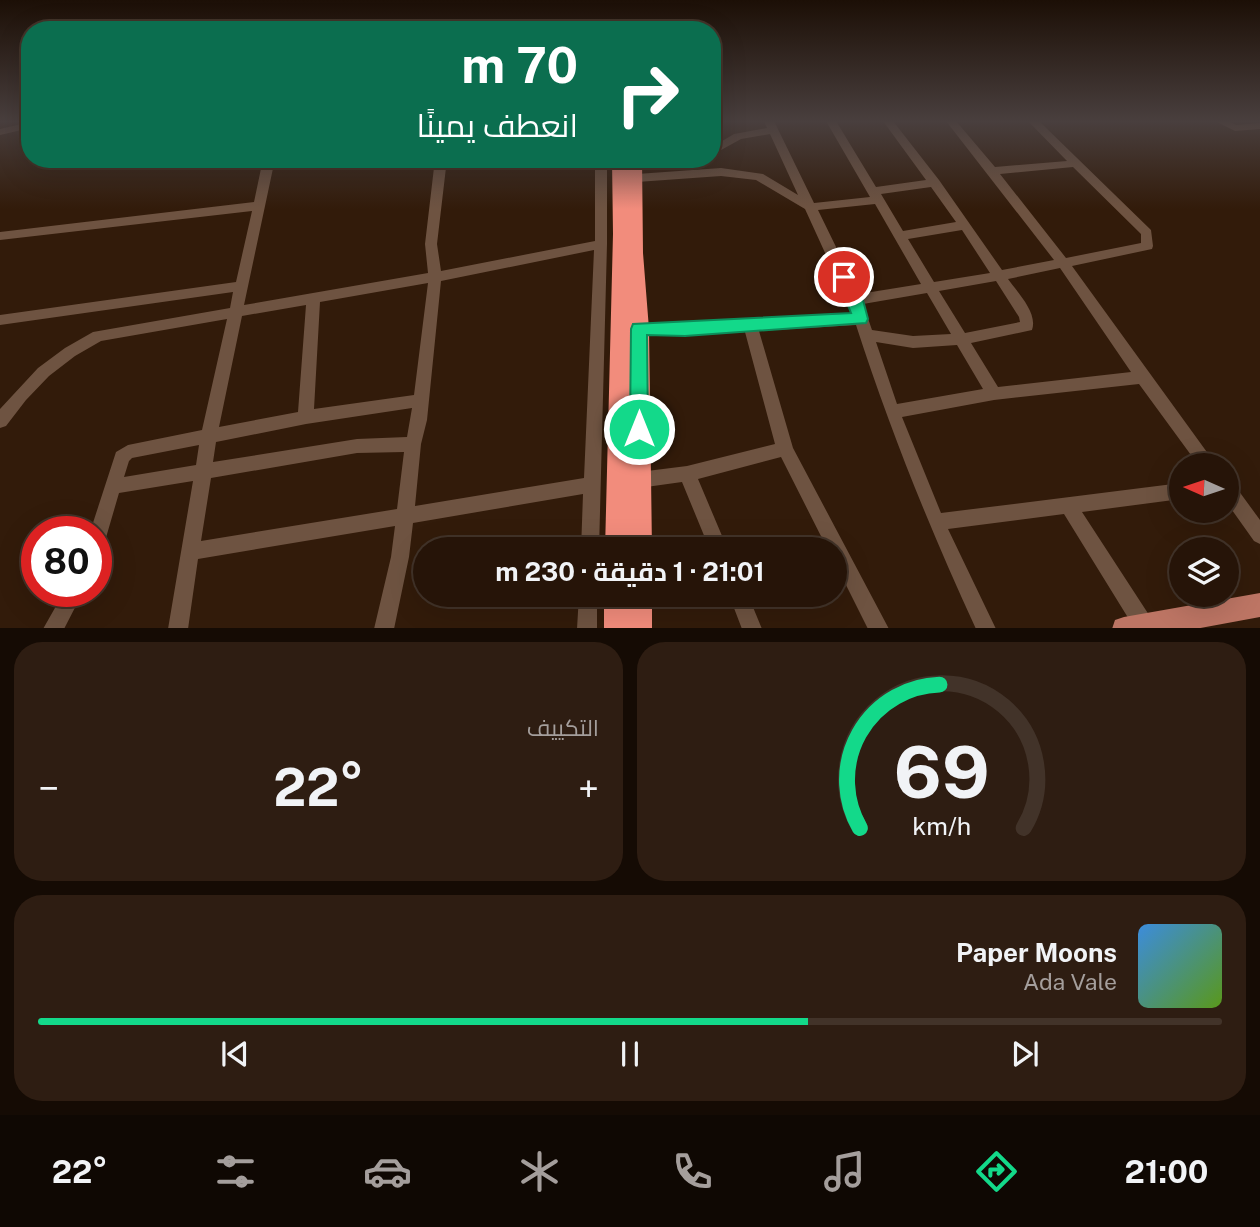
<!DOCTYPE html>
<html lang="ar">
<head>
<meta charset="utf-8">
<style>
  :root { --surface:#261408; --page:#2e1d12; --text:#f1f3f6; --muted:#a49e9c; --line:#423329; --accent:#13d98a }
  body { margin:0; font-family:"Public Sans",Cairo,sans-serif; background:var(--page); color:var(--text); direction:rtl; height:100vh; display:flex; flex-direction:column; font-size:26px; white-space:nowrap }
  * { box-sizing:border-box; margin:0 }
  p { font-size:23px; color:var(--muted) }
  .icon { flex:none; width:38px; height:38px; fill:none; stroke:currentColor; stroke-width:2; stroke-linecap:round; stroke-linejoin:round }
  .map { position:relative; height:628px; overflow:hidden; direction:ltr }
  .details { display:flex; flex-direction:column; gap:14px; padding:14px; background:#150b04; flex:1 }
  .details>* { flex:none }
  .top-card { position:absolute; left:21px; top:21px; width:700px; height:147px; border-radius:28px; box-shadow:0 7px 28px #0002,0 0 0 2px var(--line); direction:rtl; background:#0b6e4f; color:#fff; overflow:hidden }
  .needle { width:46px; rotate:273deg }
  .controls { position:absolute; left:1169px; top:453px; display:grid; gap:14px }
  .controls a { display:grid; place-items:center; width:70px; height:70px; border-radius:50%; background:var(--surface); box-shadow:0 7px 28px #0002,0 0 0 2px var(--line); font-size:35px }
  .speed { position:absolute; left:21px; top:516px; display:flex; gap:14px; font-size:35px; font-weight:700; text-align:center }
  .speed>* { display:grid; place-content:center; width:91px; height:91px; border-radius:50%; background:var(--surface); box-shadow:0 7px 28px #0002,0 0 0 2px var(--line); line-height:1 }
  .speed .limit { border:10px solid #d22; background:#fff; color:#111 }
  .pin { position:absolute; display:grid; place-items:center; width:60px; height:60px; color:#fff; margin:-30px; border:4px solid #fff; border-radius:50%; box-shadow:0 2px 7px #0007 }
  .me { position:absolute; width:77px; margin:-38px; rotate:0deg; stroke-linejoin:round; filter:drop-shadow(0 0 5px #0008) }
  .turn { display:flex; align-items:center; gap:24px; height:147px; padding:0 28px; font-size:32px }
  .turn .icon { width:91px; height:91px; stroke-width:2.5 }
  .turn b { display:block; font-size:49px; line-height:60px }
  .big { font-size:52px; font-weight:700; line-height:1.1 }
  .details .tile { flex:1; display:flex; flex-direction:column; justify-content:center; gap:10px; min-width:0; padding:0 24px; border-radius:28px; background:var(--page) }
  .details .dial { align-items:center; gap:0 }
  .dial svg { height:182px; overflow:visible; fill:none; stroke:var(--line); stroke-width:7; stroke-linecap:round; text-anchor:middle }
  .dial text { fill:var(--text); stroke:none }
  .song { display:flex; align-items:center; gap:21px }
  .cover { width:84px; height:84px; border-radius:10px; background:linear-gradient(135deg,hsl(210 70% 55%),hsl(90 70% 35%)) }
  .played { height:7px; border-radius:4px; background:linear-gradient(90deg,var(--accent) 65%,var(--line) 65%) }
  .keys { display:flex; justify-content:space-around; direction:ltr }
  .heat { display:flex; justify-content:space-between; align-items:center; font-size:38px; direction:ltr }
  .details .tiles { flex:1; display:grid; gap:14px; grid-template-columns:1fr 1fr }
  .tile:last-child { grid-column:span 2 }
  .trip { position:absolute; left:413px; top:537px; width:434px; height:70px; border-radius:35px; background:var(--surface); box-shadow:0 7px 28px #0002,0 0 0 2px var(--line); font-weight:700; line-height:70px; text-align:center; direction:rtl }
  .dock { display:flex; height:112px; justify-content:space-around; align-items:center; background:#0f0803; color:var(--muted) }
  .dock .icon { width:49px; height:49px }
  .dock .on { color:var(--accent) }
  .dock b { font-size:32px; color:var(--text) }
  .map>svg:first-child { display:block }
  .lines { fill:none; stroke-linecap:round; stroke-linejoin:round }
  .minor { fill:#6e5341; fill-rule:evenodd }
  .major { fill:#bd7564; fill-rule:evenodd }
  .highway { fill:#f28c7c; fill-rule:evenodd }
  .route { fill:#13d98a; stroke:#0c8d5a; stroke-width:2 }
</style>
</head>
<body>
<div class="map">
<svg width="1260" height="629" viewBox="0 0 1260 629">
  <rect width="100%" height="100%" fill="#321b0a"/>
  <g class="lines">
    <path class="minor" d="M764,121h10l40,82 56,-6 -44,-76h10l40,66 50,-7 -43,-59h10l46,59 63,90 52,-10 -108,-139h10l39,46 72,-6 -39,-40h11l112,109 2,16 -1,3 -80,17 145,200h-18l-60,-82 -145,16 -92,17 39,96 240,-30v16l-99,13 69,106 3,7 -2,4h-17l-71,-115 -116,15 48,100h-20c-47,-102 -86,-199 -120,-304l-97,6 34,117 96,181h-21l-33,-66v-13h-7l-47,-93 -83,22 30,71h-18l-28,-68 -43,6 -6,-3 -2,-5 2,-5 6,-3 48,-6 88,-22 -30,-112 -60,3 -46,-1 -5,-1 -2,-4 2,-4h51l168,-11 -48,-105 -49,-29 -35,-4 -98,7 -6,-4 6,-4 98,-7 42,6 35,21 -28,-61 -29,5 -29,16v-8l22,-13 33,-6zM1073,167l68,67v9l-75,15 -66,-84zM931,187l25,35 -53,9 -22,-37zM875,204l46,80 -62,10 -41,-84zM962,230l28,43 -56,9 -26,-43zM1060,268l71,104 -133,15 -27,-44 61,-13c6,-17 -14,-37 -24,-51zM996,281l23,36 1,5 -55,11 -26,-42zM927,293l24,41 -38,2 -41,-6 -9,-26zM876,342l37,6 44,-3 26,44 -86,15z
      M1215,121h13l8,4 24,-2v6l-25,2z
      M30,122v6l-30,7v-6z
      M263,159h12l-31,146 184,-32 -3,-29 10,-85h12l-10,85 4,27 154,-30v-82h12v85l-8,306h-18l2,-56 -170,29 -4,34 -15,72h-20l17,-72 4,-31 -197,33 -10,70h-20l25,-148 -74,12 -14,48 -3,6 -6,3v-18h-6l26,-80 12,-7 74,-15 25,-111 -126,22 -26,15 -26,20 -23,24 -20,26 -6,2v-19l38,-41 27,-20 28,-16 137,-24 3,-16 -233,33v-10l236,-33 16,-71 -252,29v-8l254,-30zM594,250l-10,228 -169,28 6,-62 6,-24 14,-139zM428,283l-14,112 -100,14 6,-107zM306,305l-8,107 -79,15 23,-111zM412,408l-5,29 -50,2 -144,23 3,-20 90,-18zM199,445l-3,20 -72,12 5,-16 3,-3zM404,452l-7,57 -196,32 10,-63 146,-25z
      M1227,481l6,2 27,37v24l-6,-3 -27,-38z
      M64,592h19l-19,37h-21z
      M579,595h18v34h-20z
      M729,595h19l14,34h-20z"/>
    <path class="major" d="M1260,593v24l-65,12h-83l3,-9 9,-3z"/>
    <path class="highway" d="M612,159h30l1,94 6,76 3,221h-47l8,-316z
      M604,595h48v34h-48z"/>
  </g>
  <linearGradient id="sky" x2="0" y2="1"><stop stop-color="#1c0f06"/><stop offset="0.58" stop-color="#493f3e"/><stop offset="1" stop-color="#493f3e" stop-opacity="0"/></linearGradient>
  <rect width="1260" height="209" fill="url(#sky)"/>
  <path class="route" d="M844,271l6,2 13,27 5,19 -2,4 -181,13 -38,-1 1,94 -3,6 -6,2 -7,-2 -2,-6 1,-100 2,-5 218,-11 -14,-36z"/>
</svg>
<div class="controls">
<a><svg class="needle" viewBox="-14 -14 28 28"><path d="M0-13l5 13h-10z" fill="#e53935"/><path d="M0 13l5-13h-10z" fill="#a49e9c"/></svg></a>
<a><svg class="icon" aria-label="layers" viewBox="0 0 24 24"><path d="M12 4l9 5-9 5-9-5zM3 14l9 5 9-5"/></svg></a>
</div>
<div class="speed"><div class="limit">80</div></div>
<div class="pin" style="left:844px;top:277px;background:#d93025"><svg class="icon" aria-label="arrive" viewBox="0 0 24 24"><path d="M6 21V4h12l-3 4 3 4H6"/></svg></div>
<svg class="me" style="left:639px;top:429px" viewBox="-20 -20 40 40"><circle r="17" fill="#13d98a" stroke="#fff" stroke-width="3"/><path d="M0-11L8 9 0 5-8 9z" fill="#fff"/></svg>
<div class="trip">21:01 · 1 دقيقة · 230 m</div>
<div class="top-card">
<div class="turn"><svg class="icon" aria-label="right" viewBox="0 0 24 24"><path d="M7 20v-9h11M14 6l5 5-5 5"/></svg><div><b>70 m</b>انعطف يمينًا</div></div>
</div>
</div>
<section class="details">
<div class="tiles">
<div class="tile dial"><svg viewBox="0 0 100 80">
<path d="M14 69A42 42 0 1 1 86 69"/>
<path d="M14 69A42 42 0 0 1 49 6" stroke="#13d98a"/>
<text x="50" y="56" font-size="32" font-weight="700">69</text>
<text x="50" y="72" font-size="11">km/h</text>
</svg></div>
<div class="tile"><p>التكييف</p>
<div class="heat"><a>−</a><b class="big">22°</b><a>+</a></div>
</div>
<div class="tile">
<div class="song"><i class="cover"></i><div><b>Paper Moons</b><p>Ada Vale</p></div></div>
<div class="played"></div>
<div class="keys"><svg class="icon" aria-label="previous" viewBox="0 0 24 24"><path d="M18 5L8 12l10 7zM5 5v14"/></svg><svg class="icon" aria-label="pause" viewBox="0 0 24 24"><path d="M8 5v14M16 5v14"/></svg><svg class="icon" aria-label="next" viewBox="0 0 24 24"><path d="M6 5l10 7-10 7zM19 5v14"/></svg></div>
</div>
</div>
</section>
<nav class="dock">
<b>21:00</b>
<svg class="icon on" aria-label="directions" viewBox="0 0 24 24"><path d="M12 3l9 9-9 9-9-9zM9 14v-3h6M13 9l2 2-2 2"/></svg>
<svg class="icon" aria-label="music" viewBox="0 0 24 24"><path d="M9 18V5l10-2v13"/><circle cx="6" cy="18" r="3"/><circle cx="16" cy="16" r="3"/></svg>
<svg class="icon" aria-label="phone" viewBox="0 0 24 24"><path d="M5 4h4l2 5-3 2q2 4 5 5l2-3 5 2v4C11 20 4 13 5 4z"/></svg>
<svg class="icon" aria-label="climate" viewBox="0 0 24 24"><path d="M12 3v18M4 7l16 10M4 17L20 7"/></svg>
<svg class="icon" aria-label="car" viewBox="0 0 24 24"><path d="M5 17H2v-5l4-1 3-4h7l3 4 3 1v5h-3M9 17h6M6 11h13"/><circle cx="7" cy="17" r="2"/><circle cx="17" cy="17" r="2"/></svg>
<svg class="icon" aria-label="filters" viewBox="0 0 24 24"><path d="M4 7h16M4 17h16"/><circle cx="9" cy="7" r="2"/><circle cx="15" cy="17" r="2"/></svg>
<b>22°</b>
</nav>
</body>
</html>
